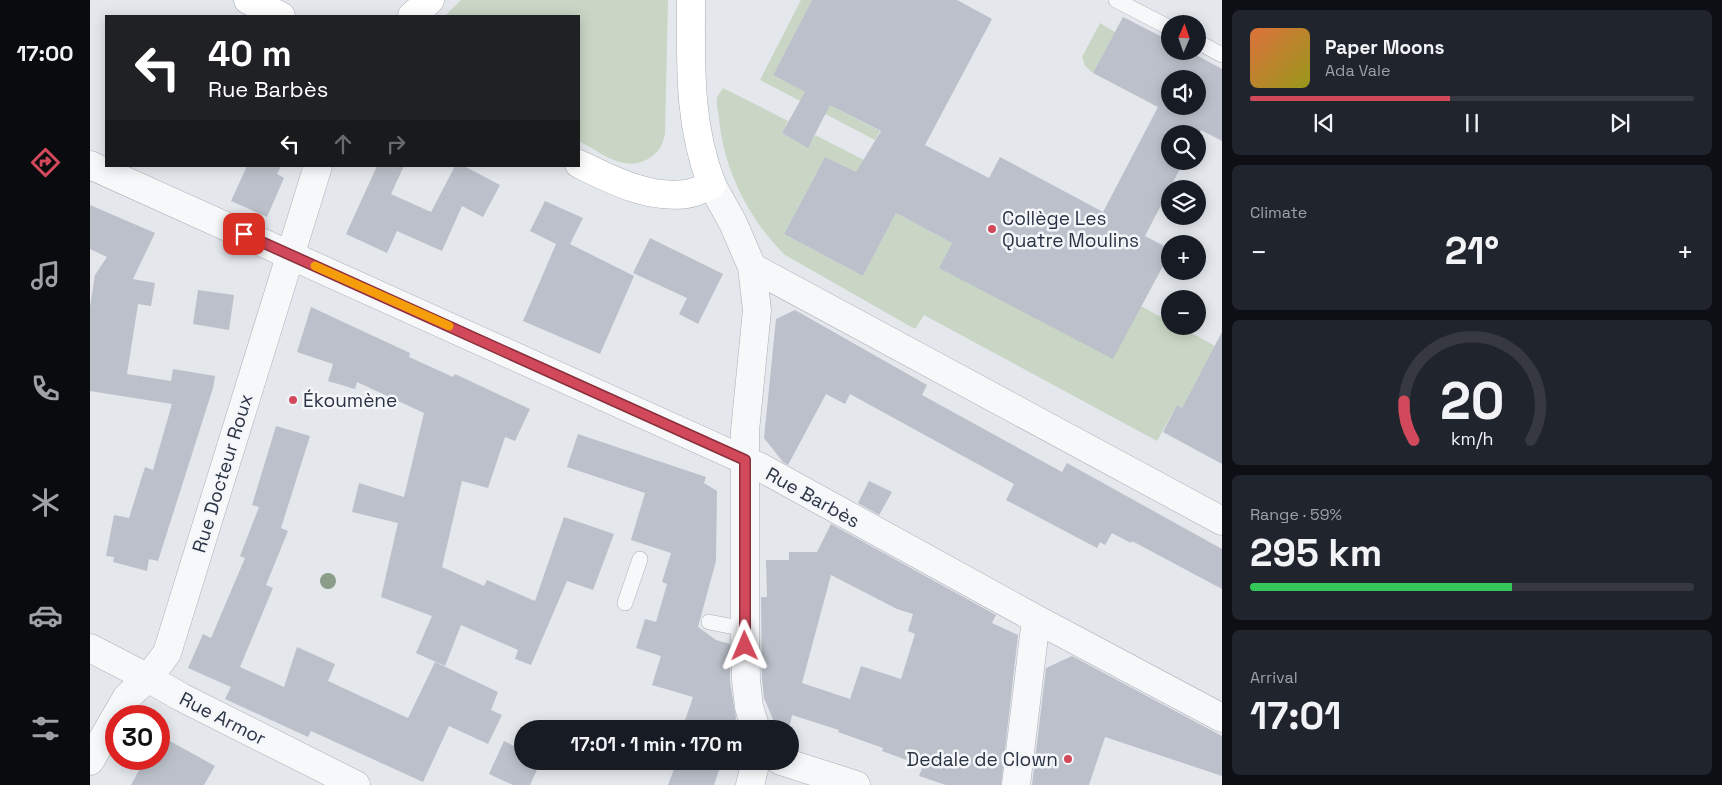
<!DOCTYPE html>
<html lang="en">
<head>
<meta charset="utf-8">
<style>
  :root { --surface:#171b24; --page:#20242c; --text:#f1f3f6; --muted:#9ea1a6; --line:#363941; --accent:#d1495b }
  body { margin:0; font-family:"Space Grotesk",sans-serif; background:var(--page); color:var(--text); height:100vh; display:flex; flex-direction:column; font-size:19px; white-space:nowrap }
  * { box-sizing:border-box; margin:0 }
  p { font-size:16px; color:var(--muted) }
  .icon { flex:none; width:28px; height:28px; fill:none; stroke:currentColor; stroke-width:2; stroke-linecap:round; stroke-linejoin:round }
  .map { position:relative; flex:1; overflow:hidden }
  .side { display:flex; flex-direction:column; gap:10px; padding:10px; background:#0d0f14; width:500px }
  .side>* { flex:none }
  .top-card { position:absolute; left:15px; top:15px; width:475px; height:152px; border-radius:0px; box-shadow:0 2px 12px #0003; background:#202124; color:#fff; overflow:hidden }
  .needle { width:32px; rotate:2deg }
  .tools { position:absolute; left:1071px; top:15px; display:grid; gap:10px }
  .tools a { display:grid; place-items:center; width:45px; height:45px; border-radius:50%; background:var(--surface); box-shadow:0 2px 12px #0003; font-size:25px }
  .speed { position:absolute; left:15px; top:705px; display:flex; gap:10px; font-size:25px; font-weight:700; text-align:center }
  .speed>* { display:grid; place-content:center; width:65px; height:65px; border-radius:50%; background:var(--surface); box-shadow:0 2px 12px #0003; line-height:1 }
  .speed .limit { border:8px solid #d22; background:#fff; color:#111 }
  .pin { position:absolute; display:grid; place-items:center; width:42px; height:42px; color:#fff; margin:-21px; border-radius:10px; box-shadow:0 2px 8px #0006 }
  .me { position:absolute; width:55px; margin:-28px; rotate:359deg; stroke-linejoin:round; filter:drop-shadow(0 0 4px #0008) }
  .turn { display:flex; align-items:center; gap:18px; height:105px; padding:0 20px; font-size:22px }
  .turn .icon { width:65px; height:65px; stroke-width:2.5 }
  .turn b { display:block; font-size:35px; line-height:42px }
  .lanes { display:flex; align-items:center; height:48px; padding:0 20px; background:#0003; justify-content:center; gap:25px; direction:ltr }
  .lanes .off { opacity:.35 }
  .big { font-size:38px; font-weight:700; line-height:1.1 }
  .side .tile { flex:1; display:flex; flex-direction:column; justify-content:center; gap:8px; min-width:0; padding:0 18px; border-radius:8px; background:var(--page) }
  .side .dial { align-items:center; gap:0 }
  .dial svg { height:130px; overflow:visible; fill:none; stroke:var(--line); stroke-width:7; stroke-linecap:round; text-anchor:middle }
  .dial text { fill:var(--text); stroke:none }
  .song { display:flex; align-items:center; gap:15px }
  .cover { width:60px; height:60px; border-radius:8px; background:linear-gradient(135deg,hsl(20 70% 55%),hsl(60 70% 35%)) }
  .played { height:5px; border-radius:2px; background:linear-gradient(90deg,var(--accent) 45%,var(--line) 45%) }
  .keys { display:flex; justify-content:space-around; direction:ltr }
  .heat { display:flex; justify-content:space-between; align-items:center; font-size:28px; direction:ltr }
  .charge { height:8px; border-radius:4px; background:linear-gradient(90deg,#34c759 59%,var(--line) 0) }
  .trip { position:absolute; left:424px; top:720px; width:285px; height:50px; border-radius:25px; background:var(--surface); box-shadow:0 2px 12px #0003; font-weight:700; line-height:50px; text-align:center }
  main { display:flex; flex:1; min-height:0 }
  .dock { display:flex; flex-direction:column; width:90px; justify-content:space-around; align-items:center; background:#090b0e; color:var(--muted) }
  .dock .icon { width:35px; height:35px }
  .dock .active { color:var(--accent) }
  .dock b { font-size:22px; color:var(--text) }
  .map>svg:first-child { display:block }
  .green { fill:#c9d6c5 }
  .building { fill:#bbc0ca; fill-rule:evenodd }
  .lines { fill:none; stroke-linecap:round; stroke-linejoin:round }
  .lane-casing { stroke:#a9aeb7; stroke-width:16 }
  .street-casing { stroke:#a9aeb7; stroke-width:29 }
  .secondary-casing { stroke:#a9aeb7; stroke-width:29 }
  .lane { stroke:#f7f8fa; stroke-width:15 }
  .street { stroke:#f7f8fa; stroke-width:28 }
  .secondary { stroke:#fff; stroke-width:28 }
  .tree { fill:#899d89 }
  .route-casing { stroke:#882f3b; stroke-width:12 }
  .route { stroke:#d1495b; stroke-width:9 }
  .slow { stroke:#f59e0b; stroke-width:9 }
  .poi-dot { fill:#d1495b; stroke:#f4f6f9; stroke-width:2 }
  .labels { text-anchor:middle; stroke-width:5; stroke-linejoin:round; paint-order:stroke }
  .poi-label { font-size:19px; fill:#2b3445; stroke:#f4f6f9; text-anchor:start }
  .street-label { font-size:19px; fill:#2b3445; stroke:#f4f6f9 }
</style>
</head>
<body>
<main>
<nav class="dock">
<b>17:00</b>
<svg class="icon active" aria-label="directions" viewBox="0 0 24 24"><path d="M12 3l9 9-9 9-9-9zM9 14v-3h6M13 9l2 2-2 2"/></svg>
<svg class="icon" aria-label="music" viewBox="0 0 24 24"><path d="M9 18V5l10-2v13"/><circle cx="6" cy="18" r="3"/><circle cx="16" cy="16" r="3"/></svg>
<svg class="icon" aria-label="phone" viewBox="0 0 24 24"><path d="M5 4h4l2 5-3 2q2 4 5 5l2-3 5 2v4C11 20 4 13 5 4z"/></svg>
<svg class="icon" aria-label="climate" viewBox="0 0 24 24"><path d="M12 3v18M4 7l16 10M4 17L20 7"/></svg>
<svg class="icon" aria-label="car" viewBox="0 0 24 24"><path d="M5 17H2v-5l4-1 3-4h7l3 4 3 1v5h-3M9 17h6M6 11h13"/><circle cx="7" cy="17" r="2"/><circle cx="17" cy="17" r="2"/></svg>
<svg class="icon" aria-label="filters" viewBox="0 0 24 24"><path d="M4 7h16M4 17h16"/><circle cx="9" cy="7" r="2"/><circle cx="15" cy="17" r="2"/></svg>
</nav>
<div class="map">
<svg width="1132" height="785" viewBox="0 0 1132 785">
  <rect width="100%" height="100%" fill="#e4e7ec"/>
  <path class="green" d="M371,0h207l-3,134c-2,11 -7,19 -17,25 -24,14 -48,-7 -69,-18v-125h-134z
    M711,0h11l-39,75 107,56 -5,9 -115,-60z
    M1010,23l15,9 -22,41 -8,-7 -3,-9z
    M633,88l65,33 -6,12 26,14 7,-12 49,25 -8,13 -31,-16 -41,77 79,42 33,-63 56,30 -13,25 202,38 29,16v4h9l36,20 -33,62 -5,-3 -20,36 -233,-126 -9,14 -130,-74c-36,-35 -62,-87 -66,-137 -1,-6 -3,-14 -2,-20 1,-3 4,-7 6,-10z"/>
  <path class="building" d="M722,0h145l35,19 -67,126 64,33 11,-21 103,55 55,-105 -65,-34 30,-56 47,24v10h19l33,18v72l-21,-11 -3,7v-3h-28v27h14l-39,75 25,13v4l-57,106 -174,-91 13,-25 -56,-30 -33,63 -79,-42 41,-77 31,15 25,-41 -51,-26 -22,43 -26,-15 23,-41 -32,-17zM1080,79h28v27h-28z
    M157,166h34l-4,8 7,4 -17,39 -36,-16z
    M287,166h27l-13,28 40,18 24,-46h9l36,19 -17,32 -21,-11 -20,45 -45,-20 -10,22 -41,-19z
    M455,201l38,17 -13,26 64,32 -34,78 -77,-33 33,-77 -26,-13z
    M0,205l65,28 -22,46 22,4 -4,23 -13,-2 -11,70 44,7 2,-12 42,7 -2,12 -55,173 -9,-2 -2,12 -34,-9 1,-5 -8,-1 8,-41 15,3 16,-51 8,3 19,-66 -82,-13v-84l5,-32 12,-18 -17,-8z
    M560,238l73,36 -25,50 -19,-10 8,-16 -54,-25z
    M108,290l36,5 -5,35 -36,-6z
    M221,307l99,46 -1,4 44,20 2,-3 75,35 -15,32 -10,-4 -17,51 -26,-7 -20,86 42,19 3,-6 48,21 29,-84 50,17 -21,56 -26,-9 -36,84 -16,-6 3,-9 -57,-25 -16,41 -29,-13 16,-37 -51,-19 17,-74 -46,-11 7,-29 45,14 20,-84 -67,-31 -2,7 -27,-8 5,-17 -36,-12z
    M705,310l132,75 -5,10 140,77 5,-9 155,86v40l-90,-48 -1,2 -19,-10 -7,12 -5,-3 -3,6 -91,-48 8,-16 -164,-90 -5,10 -19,-10 -38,71 -5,-3 -19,-24 12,-119z
    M1132,332v132l-59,-32 14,-27 5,3z
    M186,426l34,10 -29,92 7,3 -22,54 7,3 -33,79 44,20 13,-40 38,17 -7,17 80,37 27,-56 63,30 -7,18 11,5 -14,29 -39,-18 -26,56 -112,-51 -3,6 -83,-38 6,-12 -43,-19 15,-34 8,4 34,-80 -5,-2 19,-49 -7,-2z
    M488,434l128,43 -2,6 13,8 -1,70 -18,66 18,13 14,4v38l6,36 -3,11h-51l11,-32 -41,-12 9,-29 -25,-8 9,-29 11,3 11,-38 -5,-2 9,-29 -40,-13 14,-47 -78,-26z
    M779,481l23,11 -13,23 -21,-12z
    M741,524l165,91 -4,8 26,12 -17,150h-55l-27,-9 4,-10 -41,-15 1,-3 -45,-16 1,-2 -47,-15 -3,14h-12l-13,-31 -2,-19 -1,-82h6l-1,-37h23v-8h28zM741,575l66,34 16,5 -5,17 7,3 -14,45 -40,-13 -11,33 -48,-16z
    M982,656l150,80v40l-117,-39 -16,48h-57l14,-117z
    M69,735l56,31 -11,19h-73l14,-26h14z
    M414,741l18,9v11h19l-11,24h-17l-24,-11z
    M587,761h45l-8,24h-46z"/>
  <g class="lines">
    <defs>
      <path id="lane" d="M1026,0l54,28
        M1108,42l24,13
        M535,603l15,-44
        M619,622l36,7"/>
      <path id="street" d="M0,165l670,302 276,152 186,99
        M622,185l21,38 19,44 5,43 -12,121v198l1,51 3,27 7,22
        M662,267l470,254
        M0,648l58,30 33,19 175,88
        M0,761l37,-64 21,-19 19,-25 151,-487
        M691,761l75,24
        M660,785l6,-24
        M926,785l20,-166"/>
      <path id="secondary" d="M158,0l33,16
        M322,16l18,-16
        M489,164c33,16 69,35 107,30 9,-1 18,-6 26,-9 -24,-62 -21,-120 -21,-185"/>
    </defs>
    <use href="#lane" class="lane-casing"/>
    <use href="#street" class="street-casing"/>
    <use href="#secondary" class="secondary-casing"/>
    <use href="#lane" class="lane"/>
    <use href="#street" class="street"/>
    <use href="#secondary" class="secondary"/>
  </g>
  <circle class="tree" cx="238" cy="581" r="8"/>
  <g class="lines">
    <defs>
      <path id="route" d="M154,234l501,226v186"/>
    </defs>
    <use href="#route" class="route-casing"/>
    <use href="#route" class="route"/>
    <path class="slow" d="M225,266l134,60"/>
  </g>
  <g class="poi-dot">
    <circle cx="902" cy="229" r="5"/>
    <circle cx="203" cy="400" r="5"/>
    <circle cx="978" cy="759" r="5"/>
  </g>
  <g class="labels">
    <g class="poi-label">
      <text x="912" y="225">Collège Les<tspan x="912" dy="22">Quatre Moulins</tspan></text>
      <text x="213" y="407">Ékoumène</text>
      <text x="968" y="766" text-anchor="end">Dedale de Clown</text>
    </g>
    <g class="street-label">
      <text transform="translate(132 473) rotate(-73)" y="7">Rue Docteur Roux</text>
      <text transform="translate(723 497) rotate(29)" y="7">Rue Barbès</text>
      <text transform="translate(133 718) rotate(27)" y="7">Rue Armor</text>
    </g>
  </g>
</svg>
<div class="tools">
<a><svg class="needle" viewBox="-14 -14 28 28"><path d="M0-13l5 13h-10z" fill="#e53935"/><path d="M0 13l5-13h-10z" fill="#9ea1a6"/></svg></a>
<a><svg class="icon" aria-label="sound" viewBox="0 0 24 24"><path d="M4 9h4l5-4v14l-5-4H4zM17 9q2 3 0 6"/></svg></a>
<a><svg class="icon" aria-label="search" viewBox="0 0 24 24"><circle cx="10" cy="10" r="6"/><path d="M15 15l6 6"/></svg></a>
<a><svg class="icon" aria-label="layers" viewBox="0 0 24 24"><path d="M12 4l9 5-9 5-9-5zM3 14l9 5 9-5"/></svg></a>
<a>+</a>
<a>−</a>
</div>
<div class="speed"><div class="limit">30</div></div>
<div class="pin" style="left:154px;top:234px;background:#d93025"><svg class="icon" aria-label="arrive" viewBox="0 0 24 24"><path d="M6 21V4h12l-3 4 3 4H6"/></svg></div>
<svg class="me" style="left:655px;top:646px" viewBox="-20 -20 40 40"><path d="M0-17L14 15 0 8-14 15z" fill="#d1495b" stroke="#fff" stroke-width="4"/></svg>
<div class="trip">17:01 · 1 min · 170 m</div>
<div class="top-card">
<div class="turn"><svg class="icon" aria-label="left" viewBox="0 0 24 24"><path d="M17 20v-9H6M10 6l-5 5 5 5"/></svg><div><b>40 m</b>Rue Barbès</div></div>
<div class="lanes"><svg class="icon" aria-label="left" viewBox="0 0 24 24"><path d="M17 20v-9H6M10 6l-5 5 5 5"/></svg><svg class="icon off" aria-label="ahead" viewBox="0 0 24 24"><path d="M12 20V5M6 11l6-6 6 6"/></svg><svg class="icon off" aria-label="right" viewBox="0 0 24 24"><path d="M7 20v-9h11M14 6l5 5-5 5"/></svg></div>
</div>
</div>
<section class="side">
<div class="tile">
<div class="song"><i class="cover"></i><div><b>Paper Moons</b><p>Ada Vale</p></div></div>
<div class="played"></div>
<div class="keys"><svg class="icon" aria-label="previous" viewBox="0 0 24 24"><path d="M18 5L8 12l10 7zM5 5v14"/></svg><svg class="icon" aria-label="pause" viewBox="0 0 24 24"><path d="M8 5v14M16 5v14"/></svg><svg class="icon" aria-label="next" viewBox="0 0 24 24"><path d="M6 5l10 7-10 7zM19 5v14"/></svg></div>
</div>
<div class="tile"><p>Climate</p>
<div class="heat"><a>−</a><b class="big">21°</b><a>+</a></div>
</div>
<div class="tile dial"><svg viewBox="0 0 100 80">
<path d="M14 69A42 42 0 1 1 86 69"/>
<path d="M14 69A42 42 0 0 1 8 45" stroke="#d1495b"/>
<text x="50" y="56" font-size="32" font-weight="700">20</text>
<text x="50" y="72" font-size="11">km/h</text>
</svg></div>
<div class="tile"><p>Range · 59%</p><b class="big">295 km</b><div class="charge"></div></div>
<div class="tile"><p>Arrival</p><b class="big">17:01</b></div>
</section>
</main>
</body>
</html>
